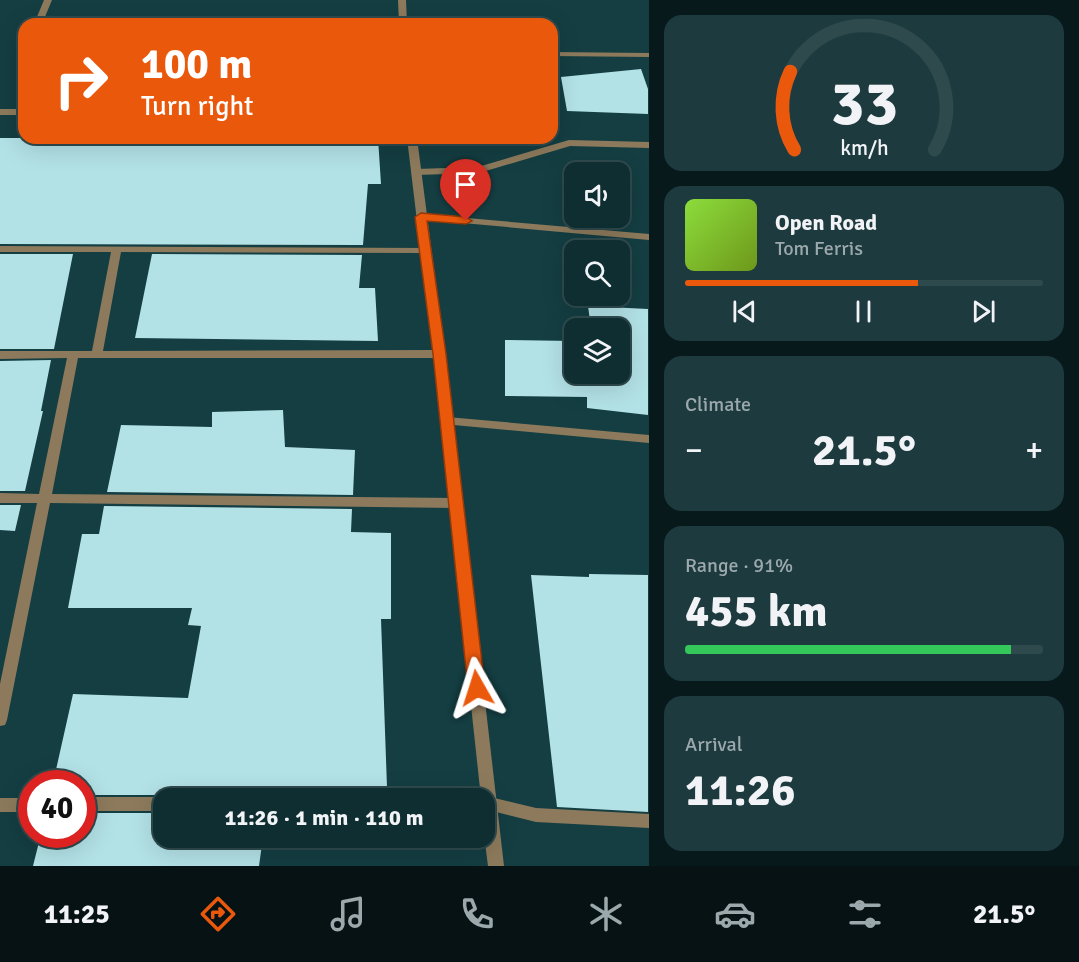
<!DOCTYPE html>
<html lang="en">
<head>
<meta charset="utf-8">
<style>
  :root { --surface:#0f2e32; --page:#1d3a3e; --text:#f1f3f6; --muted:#9ba8ac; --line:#2f4a4d; --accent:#ea580c }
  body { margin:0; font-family:Signika,sans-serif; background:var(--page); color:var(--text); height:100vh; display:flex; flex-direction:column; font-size:22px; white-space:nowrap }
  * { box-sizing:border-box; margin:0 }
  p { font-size:20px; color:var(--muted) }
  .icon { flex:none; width:33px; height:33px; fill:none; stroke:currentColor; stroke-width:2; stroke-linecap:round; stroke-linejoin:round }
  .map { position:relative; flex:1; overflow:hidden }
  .sheet { display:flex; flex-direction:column; gap:15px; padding:15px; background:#08191c; width:430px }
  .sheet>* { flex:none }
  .banner { position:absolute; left:18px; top:18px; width:540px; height:126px; border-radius:18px; box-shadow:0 6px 24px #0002,0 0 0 2px var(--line); background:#ea580c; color:#fff; overflow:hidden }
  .fabs { position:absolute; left:564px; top:162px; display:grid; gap:12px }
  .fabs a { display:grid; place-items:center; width:66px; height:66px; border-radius:12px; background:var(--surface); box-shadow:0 6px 24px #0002,0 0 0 2px var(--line); font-size:30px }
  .speed { position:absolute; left:18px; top:770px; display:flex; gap:12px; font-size:30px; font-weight:700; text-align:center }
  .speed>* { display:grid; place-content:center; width:78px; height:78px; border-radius:50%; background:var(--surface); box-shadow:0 6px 24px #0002,0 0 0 2px var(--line); line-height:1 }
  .speed .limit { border:9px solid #d22; background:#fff; color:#111 }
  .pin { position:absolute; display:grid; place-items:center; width:51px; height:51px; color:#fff; margin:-62px -26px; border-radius:50% 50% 50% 0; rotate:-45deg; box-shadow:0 0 6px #0007 }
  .pin .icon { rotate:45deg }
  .me { position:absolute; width:66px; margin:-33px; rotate:354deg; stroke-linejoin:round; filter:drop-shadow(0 0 4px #0008) }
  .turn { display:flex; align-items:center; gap:21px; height:126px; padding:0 24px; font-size:27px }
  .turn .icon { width:78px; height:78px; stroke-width:2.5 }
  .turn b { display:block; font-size:42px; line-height:51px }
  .big { font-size:45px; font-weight:700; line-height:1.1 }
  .sheet .tile { flex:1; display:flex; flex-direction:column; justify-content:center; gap:9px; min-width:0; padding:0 21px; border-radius:18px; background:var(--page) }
  .sheet .dial { align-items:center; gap:0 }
  .dial svg { height:156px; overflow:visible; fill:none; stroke:var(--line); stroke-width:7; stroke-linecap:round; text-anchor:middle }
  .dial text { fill:var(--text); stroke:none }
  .song { display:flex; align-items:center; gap:18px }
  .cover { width:72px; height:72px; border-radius:9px; background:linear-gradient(135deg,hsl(90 70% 55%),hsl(80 70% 35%)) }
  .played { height:6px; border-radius:3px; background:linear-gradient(90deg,var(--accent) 65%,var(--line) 65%) }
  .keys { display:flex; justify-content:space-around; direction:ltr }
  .heat { display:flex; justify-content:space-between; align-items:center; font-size:33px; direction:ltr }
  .charge { height:9px; border-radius:4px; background:linear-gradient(90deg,#34c759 91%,var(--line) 0) }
  .trip { position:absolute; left:153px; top:788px; width:342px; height:60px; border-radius:18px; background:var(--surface); box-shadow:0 6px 24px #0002,0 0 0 2px var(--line); font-weight:700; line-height:60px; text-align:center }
  .menu { display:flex; height:96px; justify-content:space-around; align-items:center; background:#061214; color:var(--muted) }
  .menu .icon { width:42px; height:42px }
  .menu .selected { color:var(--accent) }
  .menu b { font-size:27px; color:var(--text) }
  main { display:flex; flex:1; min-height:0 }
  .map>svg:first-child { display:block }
  .building { fill:#b2e1e6 }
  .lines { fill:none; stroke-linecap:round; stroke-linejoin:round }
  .service { fill:#8d7a5c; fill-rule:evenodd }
  .minor { fill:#8d7a5c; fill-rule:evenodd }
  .tertiary { fill:#8d7a5c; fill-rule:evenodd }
  .route { fill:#ea580c; stroke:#983908; stroke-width:1.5 }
</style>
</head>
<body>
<main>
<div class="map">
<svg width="649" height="866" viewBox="0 0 649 866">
  <rect width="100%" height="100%" fill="#143e42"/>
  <path class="building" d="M641,69l7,20v25l-81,-3 -6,-34z
    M0,138h378l3,46h-13l-5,61 -363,-1z
    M0,254h73l-19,95h-54z
    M152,254l210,1 -3,33h16l3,53 -243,-3z
    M588,306l60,3v106l-61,-7v-11l-82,-1v-56l69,1v33h46v-46h-29z
    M51,360l-10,51h2l-18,80h-25v-130z
    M283,410l2,37 70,3 -2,45 -246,-3 14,-67 91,2v-15z
    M0,505h21l-6,26 -15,-1z
    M104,506l248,3 -1,23 40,1v86h-10l6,168 -119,-1 -1,12h-98l-5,-3h-82v-12h-29l20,-89 115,4 13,-72 -13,-1 4,-17h-124l14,-74h17z
    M589,574l59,1v237l-91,-5 -26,-232 58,2z
    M82,813h82v24h99l-4,29h-226l8,-32h41z"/>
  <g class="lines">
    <path class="service" d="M569,140l80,2v6l-79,-2 -91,27 -63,2 -5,-3 5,-3 62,-2z
      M421,214l228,20v6l-231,-21v-4z
      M447,417l202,18v8l-206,-19 -2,-3 2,-3z
      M490,797l46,11 113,6v14l-113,-6 -52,-13v-10z"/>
    <path class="minor" d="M44,0h8l-10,24h-8z
      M552,52l97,1v4l-97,-1z
      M0,109h24v6h-24z
      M0,246l429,2v4l-4,1 -304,-1 -18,99 336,-1 6,4 -6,4h-361l-26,136 404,4 4,2 2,3 -2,3 -4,2 -406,-5 -43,217 -2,5 -5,1v-42l37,-181h-37v-10l39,1 28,-136 -67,1v-8h92l19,-99h-111z
      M82,797h82l3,1h-3v13h-82z
      M0,798h32v14h-32z"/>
    <path class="tertiary" d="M398,0h8l1,24h-8z
      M407,138h10l28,216 59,512h-16l-4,-31v-37h-3l-48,-444z"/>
  </g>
  <path class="route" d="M421,213l45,4 6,4 -6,3 -39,-3 19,133 39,334 -2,5h-12l-3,-5 -35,-334 -18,-137z"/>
</svg>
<div class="fabs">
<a><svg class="icon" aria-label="sound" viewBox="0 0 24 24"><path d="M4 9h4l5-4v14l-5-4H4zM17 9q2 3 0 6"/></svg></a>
<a><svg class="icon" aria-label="search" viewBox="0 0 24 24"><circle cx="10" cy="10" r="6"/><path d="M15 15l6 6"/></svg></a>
<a><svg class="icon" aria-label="layers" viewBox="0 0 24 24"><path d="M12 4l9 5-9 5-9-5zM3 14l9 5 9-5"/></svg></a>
</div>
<div class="speed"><div class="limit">40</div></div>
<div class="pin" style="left:466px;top:221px;background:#d93025"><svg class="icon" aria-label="arrive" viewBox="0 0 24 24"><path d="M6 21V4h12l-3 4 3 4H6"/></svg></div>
<svg class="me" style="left:477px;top:688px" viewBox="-20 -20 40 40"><path d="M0-17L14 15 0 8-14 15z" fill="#ea580c" stroke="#fff" stroke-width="4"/></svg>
<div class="trip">11:26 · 1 min · 110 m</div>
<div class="banner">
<div class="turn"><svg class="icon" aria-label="right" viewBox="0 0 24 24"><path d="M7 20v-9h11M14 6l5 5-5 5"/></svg><div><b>100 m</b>Turn right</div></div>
</div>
</div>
<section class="sheet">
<div class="tile dial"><svg viewBox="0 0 100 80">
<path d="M14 69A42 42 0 1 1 86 69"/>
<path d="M14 69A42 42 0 0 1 12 29" stroke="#ea580c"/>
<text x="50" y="56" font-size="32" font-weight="700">33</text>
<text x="50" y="72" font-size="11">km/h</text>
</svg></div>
<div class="tile">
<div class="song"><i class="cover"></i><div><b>Open Road</b><p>Tom Ferris</p></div></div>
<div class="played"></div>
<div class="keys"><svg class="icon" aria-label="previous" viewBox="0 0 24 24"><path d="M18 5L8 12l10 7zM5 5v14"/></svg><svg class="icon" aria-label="pause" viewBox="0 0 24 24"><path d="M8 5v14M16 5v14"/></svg><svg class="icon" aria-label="next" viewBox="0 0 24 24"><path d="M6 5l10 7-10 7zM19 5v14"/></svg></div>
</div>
<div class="tile"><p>Climate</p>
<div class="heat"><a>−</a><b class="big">21.5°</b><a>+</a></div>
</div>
<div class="tile"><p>Range · 91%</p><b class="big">455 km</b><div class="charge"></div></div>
<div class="tile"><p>Arrival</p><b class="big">11:26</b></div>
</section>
</main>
<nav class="menu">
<b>11:25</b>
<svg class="icon selected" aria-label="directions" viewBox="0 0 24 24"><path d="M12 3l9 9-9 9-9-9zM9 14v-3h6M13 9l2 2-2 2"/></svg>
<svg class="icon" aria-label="music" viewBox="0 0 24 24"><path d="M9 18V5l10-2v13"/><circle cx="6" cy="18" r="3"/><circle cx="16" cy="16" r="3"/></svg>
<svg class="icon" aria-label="phone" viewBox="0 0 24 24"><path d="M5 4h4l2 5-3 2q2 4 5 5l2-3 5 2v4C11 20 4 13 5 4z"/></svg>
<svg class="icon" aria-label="climate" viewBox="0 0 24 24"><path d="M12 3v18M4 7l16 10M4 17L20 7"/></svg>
<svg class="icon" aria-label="car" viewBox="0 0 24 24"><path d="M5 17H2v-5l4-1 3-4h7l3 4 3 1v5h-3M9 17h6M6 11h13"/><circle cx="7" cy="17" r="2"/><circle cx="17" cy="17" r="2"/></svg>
<svg class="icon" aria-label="filters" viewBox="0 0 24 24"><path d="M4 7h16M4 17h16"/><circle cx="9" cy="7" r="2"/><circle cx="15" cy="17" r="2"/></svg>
<b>21.5°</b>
</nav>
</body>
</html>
